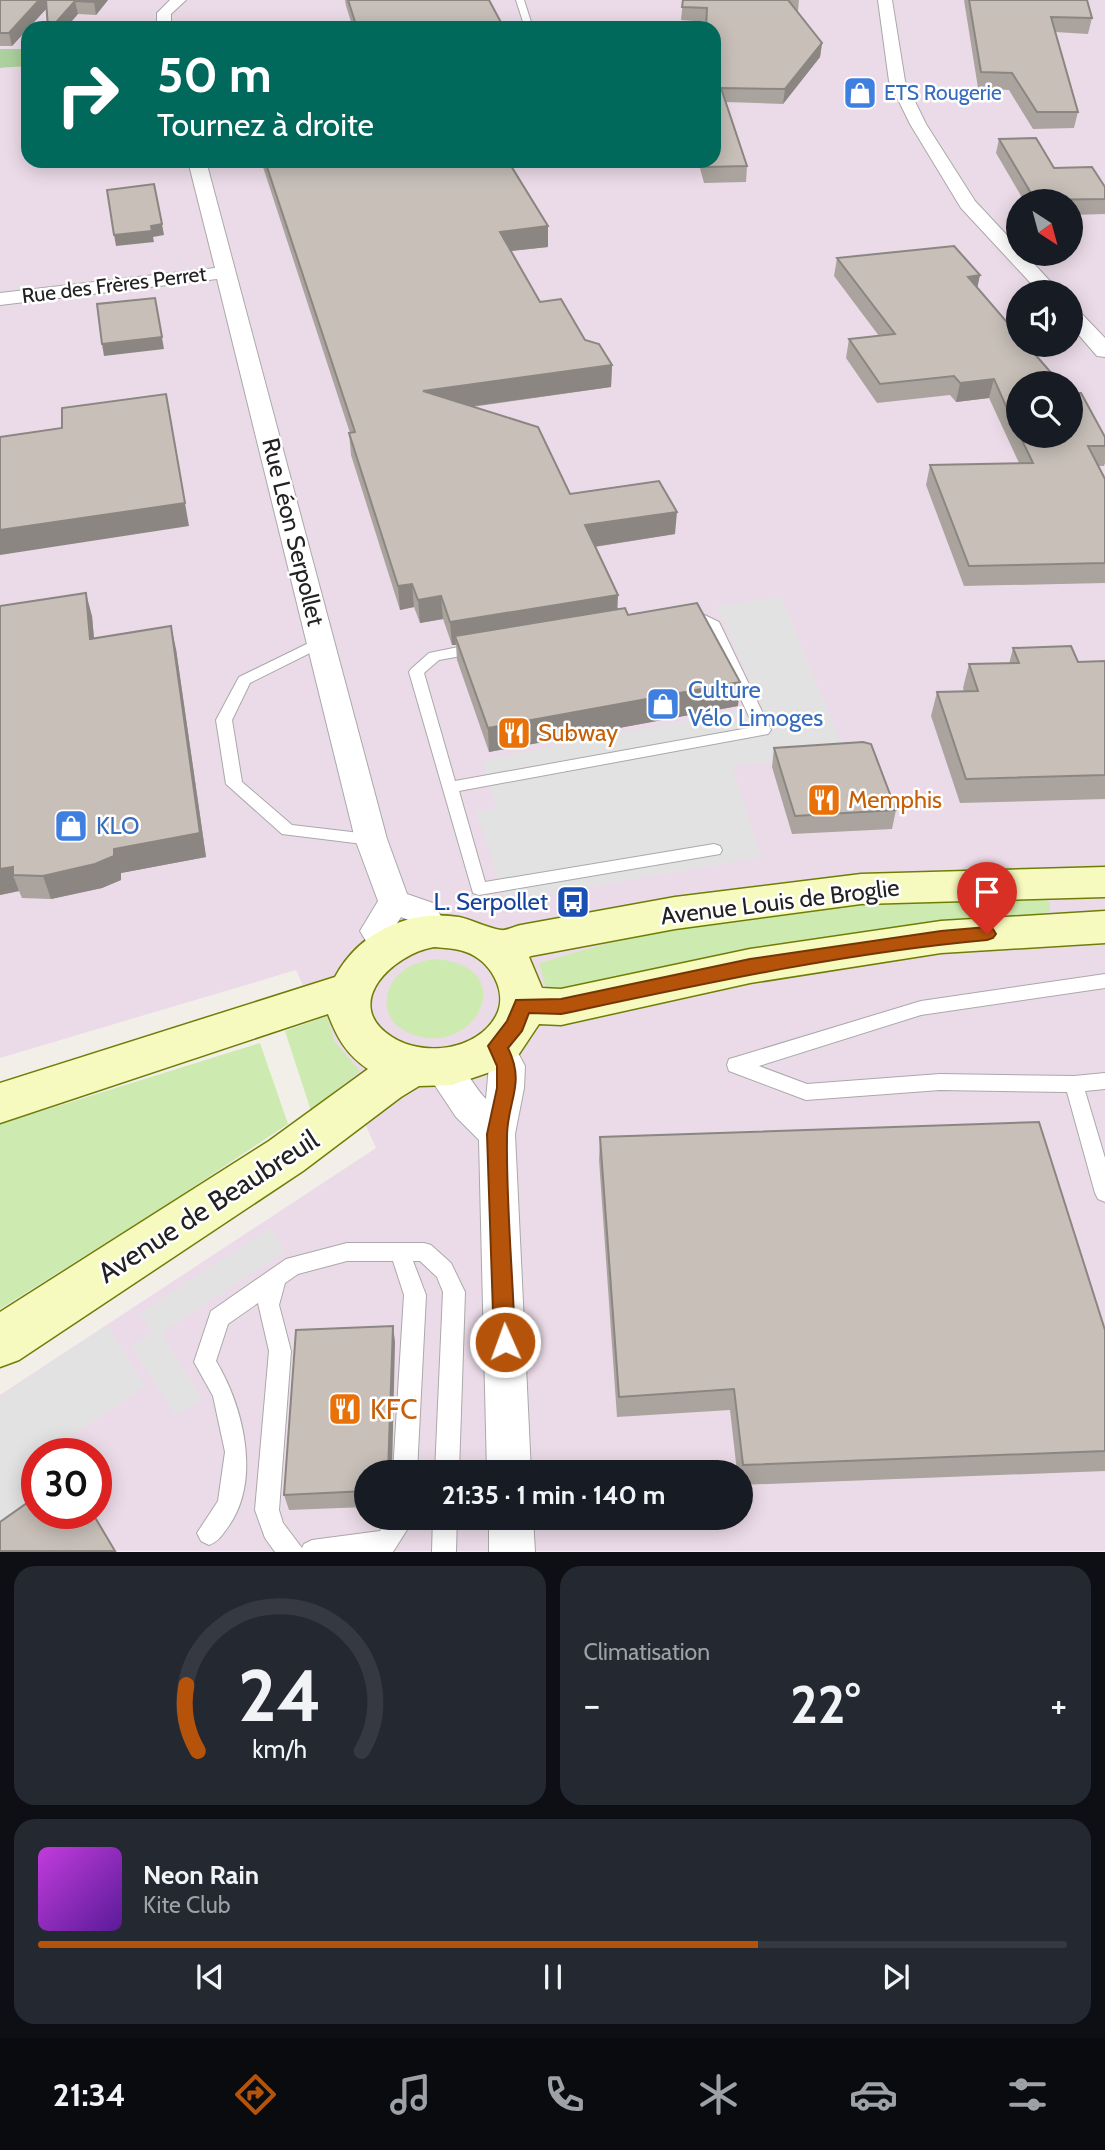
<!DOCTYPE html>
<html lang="fr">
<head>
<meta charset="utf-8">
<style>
  :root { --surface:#171b24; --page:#242831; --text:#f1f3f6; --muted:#9ea1a6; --line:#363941; --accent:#b45309 }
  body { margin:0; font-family:Cabin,sans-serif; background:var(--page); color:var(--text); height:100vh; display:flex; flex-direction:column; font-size:26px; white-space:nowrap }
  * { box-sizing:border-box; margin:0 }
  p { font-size:23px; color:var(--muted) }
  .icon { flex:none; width:38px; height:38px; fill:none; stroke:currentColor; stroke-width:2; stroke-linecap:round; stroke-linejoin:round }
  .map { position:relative; height:1552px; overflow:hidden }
  .details { display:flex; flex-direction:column; gap:14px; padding:14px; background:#0d0f14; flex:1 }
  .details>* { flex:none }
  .banner { position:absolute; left:21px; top:21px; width:700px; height:147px; border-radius:21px; box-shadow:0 4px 18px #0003; background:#00695c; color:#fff; overflow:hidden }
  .needle { width:46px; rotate:144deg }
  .controls { position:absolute; left:1006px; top:189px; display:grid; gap:14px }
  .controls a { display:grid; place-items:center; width:77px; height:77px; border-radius:50%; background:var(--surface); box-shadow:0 4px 18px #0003; font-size:35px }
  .speed { position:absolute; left:21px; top:1438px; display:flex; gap:14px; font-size:35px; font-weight:700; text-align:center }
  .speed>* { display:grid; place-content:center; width:91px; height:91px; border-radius:50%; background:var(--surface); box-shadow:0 4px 18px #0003; line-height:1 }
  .speed .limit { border:10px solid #d22; background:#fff; color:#111 }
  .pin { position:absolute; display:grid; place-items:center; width:60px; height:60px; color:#fff; margin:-72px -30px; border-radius:50% 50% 50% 0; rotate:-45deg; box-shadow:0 0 7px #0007 }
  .pin .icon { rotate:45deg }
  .me { position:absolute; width:77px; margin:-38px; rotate:358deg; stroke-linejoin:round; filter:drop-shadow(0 0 5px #0008) }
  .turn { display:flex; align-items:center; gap:24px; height:147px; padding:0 21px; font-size:32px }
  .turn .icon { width:91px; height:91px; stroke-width:2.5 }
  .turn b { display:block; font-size:49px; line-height:60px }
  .big { font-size:52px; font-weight:700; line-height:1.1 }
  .details .card { flex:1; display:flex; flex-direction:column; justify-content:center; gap:10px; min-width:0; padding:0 24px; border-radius:21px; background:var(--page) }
  .details .dial { align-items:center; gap:0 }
  .dial svg { height:182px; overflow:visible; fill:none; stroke:var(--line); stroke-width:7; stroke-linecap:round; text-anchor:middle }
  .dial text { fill:var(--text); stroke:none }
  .song { display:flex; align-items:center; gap:21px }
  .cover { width:84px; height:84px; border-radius:10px; background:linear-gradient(135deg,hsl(290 70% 55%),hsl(270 70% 35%)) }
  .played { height:7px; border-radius:4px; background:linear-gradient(90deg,var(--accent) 70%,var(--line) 70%) }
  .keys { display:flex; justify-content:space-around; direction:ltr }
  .heat { display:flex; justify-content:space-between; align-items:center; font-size:38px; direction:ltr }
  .details .tiles { flex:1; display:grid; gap:14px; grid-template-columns:1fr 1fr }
  .card:last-child { grid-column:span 2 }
  .trip { position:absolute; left:354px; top:1460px; width:399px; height:70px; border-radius:35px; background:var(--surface); box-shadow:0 4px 18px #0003; font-weight:700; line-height:70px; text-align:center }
  .tab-bar { display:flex; height:112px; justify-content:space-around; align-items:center; background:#090b0e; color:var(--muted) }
  .tab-bar .icon { width:49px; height:49px }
  .tab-bar .current { color:var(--accent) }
  .tab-bar b { font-size:32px; color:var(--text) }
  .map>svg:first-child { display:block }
  .industrial { fill:#ebdbe8; fill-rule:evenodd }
  .grass { fill:#cdebb0 }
  .forest { fill:#add19e }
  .parking { fill:#e2e2e2 }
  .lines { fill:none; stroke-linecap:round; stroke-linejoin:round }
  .lane-casing { stroke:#a9a9a9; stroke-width:2 }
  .street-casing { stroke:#a9a9a9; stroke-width:2 }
  .secondary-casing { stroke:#707d05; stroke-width:3 }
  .lane { fill:#fff; fill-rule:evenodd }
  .street { fill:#fff; fill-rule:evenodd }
  .secondary { fill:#f7fabf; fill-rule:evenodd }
  .wall { fill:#aba49e }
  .shaded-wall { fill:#8b8681 }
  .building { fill:#c7bfb8; stroke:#8b8681; stroke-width:2 }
  .route { fill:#b45309; stroke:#753606; stroke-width:2 }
  .labels { text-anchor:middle; stroke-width:5; stroke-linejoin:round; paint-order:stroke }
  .far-shop-label { font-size:21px; fill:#366cbe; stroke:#fff; text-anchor:start }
  .far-street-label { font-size:21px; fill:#222; stroke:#fff }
  .street-label { font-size:24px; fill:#222; stroke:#fff }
  .shop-label { font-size:24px; fill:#366cbe; stroke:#fff; text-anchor:start }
  .food-label { font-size:24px; fill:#c56008; stroke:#fff; text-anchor:start }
  .transit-label { font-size:24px; fill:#164399; stroke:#fff; text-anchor:end }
  .near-street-label { font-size:28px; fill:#222; stroke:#fff }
  .near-food-label { font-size:28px; fill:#c56008; stroke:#fff; text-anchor:start }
</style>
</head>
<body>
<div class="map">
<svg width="1105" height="1552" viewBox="0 0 1105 1552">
  <rect width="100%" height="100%" fill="#f2efe9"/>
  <path class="industrial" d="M0,0h1105v1551h-1105v-156l376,-247 -80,-178 -296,88v-990l28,-2v95h686v-133h-686v21h-28zM1018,201h53v53h-53zM1018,292h53v53h-53zM1018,383h53v53h-53zM37,1454h59v60h-59zM366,1472h374v45h-374z"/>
  <path class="grass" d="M1044,898l6,5v8l-11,5 -52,2 -139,18 -300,60 -9,-33 105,-30 194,-33z
    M434,959c93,6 38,107 -29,72 -26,-14 -23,-45 -1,-61 9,-7 20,-9 30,-11z
    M327,1016l7,25 26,30 -49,40 -26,-80z
    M260,1043l28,81 -125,83 -163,102v-185z"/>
  <path class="forest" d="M0,49h28v17l-28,2z"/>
  <path class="parking" d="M781,597l65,158 -114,11 29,91 -255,45 -30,-91 20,-3 -14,-48 280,-54 -46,-100z
    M270,1228l15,23 -124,82 41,66 -26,17 -45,-69 21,-14 -12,-20z
    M107,1325l38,61 -92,62 2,6h-18v48l-37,26v-131z"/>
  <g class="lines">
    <defs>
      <path id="lane" d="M516,0h8l9,28h-8z
        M692,609l27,13 52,108 -3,4 -309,57 26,91 229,-38 6,2 2,4 -2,4 -241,41 -6,-2 -64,-221 2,-3 18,-16 49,-10 7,5 -7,5 -39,7 -15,13 31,108 299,-54 -48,-102 -15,-7 -9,-1 -2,-3 2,-3z
        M321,637l7,5 -2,3 -76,38 -18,37 10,62 50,43 85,10 2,4 -2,4 -6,2 -89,-11 -56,-50 -10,-64 23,-43z
        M1105,974v14l-184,27 -162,51 48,18 133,-10 134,2 31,-3v16l-20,2 20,67v44l-7,-3 -3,-6 -28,-101 -127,-2 -134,10 -77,-29 -2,-6 2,-6 7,-2 185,-56z
        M347,1243h77l7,2 20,18 14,29 -6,180h-24l8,-180 -6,-15 -17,-16h-7l13,34 -9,177h-24l11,-177 -11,-34h-46l-49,13 -13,9 -6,22 12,46 -12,159 4,13 19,25 2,-4 8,-4 68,-9 9,-14h26l-22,35h-118l-10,-14 -10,-28 14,-159 -11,-48 -30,21 -12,37c27,45 46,119 12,166 -6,8 -9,14 -19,18l-8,-4 -4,-8 21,-32 7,-49 -12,-56 -19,-34 17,-51 75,-52z
        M433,1517h24l-1,35h-24z"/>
      <path id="street" d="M170,0h16l-15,14v14h-14v-15z
        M878,0h14l13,81 21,43 49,77 43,46v7h7l35,38h-21l-78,-84 -51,-84 -21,-43z
        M188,161h18l181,678 20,55 26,9 17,28 -4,9 -12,4 -12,-4 -11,-19 -10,-4 -8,13 11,17 -5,9 -12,4 -12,-4 -15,-25 18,-30 -23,-62 -138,-560 -217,26v-12l215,-25z
        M1071,308l7,2 27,28v19l-8,-1 -26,-30z
        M497,1032l12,4 16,30 -1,22 -9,46 16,338h-44l-8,-332 -23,-23 -32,-48 5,-10c32,-11 38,21 57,40l3,-33 -10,-20 6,-10z
        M489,1517h44l2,35h-46z"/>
      <path id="secondary" d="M1105,867v30l-244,7 -186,25 -144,27 -2,1 13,31 19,1 189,-40 191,-28 164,-10v32l-164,10 -191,30 -189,42 -22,-1 -20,30 -23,16 -44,15 -33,1 -18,11 -98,74 -284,189 -19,7v-55l269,-171 99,-72c-21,-14 -31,-31 -40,-55l-328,109v-40l335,-106c24,-45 74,-68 124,-60 14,3 28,11 42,13 5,1 14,-4 20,-5l154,-28 186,-23zM434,947c10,1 22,1 32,5 24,8 43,40 30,64 -19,35 -73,41 -104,21 -52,-33 1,-83 42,-90z"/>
    </defs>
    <use href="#lane" class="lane-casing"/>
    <use href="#street" class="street-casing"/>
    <use href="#secondary" class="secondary-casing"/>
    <use href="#lane" class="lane"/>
    <use href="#street" class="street"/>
    <use href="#secondary" class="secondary"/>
  </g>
  <path class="wall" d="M0,0h108l-12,15 -18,-1 -32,-5 -34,37h-12z
    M345,0h144l15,28h-151l-7,-22z
    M683,0h116l-1,11h-1l25,32 -2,14 -37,47 -57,-2 21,64 -1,16 -42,1 -6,-22h16v-133h-8v-6l-25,-2z
    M964,0h123l5,18 -4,16 -33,-2 23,80 -4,16 -41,1 -24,-39 -31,-2z
    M999,139l55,29 51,19v27l-34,1v-14h-47l-28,-48z
    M261,161h247l40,65v21l-37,4 29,51 45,38 27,25 -1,22 -139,20 98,87 105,40 -80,13 23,62 122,73 -2,24 -249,46 -32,-92 -1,-15h-4l-9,-26 -23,4 -6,-16 -14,3 -49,-155 -2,-22h1z
    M837,258l143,17 -3,12 41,96v53l87,1v26l-1,3h-6l7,13v104l-141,3 -38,-101 4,-20 89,-2 -30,-65 -33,4 -6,-7 -73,8 -31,-45 3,-19 30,-3 -45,-60z
    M0,606l92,10 2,22 82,11 30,208 -85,16v7l-19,8 -51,11 -29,-1 -3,-7 -19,4z
    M1013,648l65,14 27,-1v138l-145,4 -29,-87 6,-24h27l-1,-4 6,-24h40z
    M774,748l122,62 -4,19 -100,5 -20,-67z
    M600,1137l505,193v141l-365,14v-13h-3l-7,-62 -113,7 -18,-257z
    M393,1326l2,17 -29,129v35l-77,3 -5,-15z"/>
  <path class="shaded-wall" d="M39,0h8l1,7 -36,39 -3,-13z
    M95,0h13l-12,15 -2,-13z
    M75,1l3,13 -12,14h-15z
    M822,43l-2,14 -37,47 2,-15z
    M162,224l2,11 -11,2 1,5 -38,4 -2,-11 37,-9z
    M548,226v21l-47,5 -1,-20z
    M980,275l-4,19 -8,-17z
    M155,298l9,51 -60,7 -2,-12z
    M612,365l-1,22 -187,26 -1,-22z
    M994,379l-5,19 -33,4 4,-19z
    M166,394l23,132 -189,29v-25z
    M677,512l-2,22 -90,14v-23z
    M412,584l2,23 -14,3 -2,-24z
    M86,593l6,23 4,46 -6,-23z
    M618,595l-1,23 -162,18 1,9h-4l-2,-23z
    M441,596l2,23 -23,4 -2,-23z
    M171,626l5,23 30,208 -85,16v7l-19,8 -51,11 -8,-23 71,-27z
    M740,682l-2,24 -249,46 -1,-24z
    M13,867v8l6,16 -19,4v-26z
    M393,1326l2,17 -3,129h-4z"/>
  <path class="building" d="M0,0h39l-30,33h-9z
    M46,0h49l-1,2 -19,-1 -24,27h-3z
    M348,0h141l15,28h-147z
    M683,0h105l34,43 -37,46 -64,-1 26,78 -42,1 -2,-6h11v-133h-8l1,-20 -25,-1z
    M969,0h118l5,18 -41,-1 27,95h-41l-25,-39 -31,-1z
    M1036,138l18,30 38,-1 13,20v12l-70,1 -36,-61z
    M265,161h243l40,65 -48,6 40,70 21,-3 24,41 14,4 13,21 -189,26 115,36 32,67 89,-13 18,31 -92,13 33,70 -168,27 -9,-26 -23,4 -6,-16 -14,2 -49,-153 6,-1z
    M154,184l8,40 -11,2 1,5 -38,4 -7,-45z
    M954,246l26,29 -12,2 50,58v10h9l33,38h-42v50l-24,-54 -34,4 -6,-7 -74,8 -31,-45 46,-5 -58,-76z
    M155,298l7,39 -60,7 -5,-40z
    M1071,393h10l24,44v9h-17l17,33v84l-136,3 -39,-101 103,-2 -13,-27h51z
    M166,394l19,109 -185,27v-93l62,-9v-20z
    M86,593l4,46 81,-13 29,207 -86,16v7l-19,8 -52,12 -30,-1v-8l-13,2v-263z
    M697,603l43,79 -252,46 -33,-92 170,-28 3,7z
    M1071,646l7,16 27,-1v114l-139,4 -29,-87 41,-1 -9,-27 50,-1 -6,-15z
    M863,742l8,2 25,66 -101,6 -21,-68z
    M1039,1122l66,208v121l-362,14 -9,-76 -115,8 -19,-260z
    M393,1326l-5,146h-22v19l-82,4 12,-165z
    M37,1496v18h56l22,37h-115v-29z"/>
  <path class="route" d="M987,927l6,2 3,5 -3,4 -6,2c-144,13 -285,44 -426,74l-32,-1 -7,18 -14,17c18,37 -1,52 -1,89 -1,68 6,137 8,205l-3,7 -7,3 -8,-3 -3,-7 -7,-208 10,-46v-22l-9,-20 19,-25 9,-21 45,-1 189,-40 191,-28z"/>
  <defs>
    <symbol id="shop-square" viewBox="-11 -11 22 22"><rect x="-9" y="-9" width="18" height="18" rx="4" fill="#3f7fe0" stroke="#fff"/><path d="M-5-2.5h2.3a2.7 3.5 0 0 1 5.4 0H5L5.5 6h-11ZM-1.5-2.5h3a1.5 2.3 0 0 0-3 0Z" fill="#fff"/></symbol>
    <symbol id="restaurant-square" viewBox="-11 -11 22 22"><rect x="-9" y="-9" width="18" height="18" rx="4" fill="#e8710a" stroke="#fff"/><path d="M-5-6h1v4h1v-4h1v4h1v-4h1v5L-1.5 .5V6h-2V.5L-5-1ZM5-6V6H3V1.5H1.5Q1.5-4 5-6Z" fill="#fff"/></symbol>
    <symbol id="bus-square" viewBox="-11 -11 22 22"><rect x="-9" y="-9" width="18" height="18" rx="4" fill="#1a4fb4" stroke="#fff"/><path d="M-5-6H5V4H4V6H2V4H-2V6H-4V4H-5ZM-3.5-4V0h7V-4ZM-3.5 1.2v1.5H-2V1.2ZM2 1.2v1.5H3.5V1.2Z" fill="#fff"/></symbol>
  </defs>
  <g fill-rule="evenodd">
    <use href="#shop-square" x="841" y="74" width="38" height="38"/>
    <use href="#shop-square" x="644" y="685" width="38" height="38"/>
    <use href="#restaurant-square" x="495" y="714" width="38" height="38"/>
    <use href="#restaurant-square" x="805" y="781" width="38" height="38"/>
    <use href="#shop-square" x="52" y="807" width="38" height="38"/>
    <use href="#bus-square" x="554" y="883" width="38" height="38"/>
    <use href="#restaurant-square" x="326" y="1390" width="38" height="38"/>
  </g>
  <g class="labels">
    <g class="far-shop-label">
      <text x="884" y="100">ETS Rougerie</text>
    </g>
    <g class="far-street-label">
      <text transform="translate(114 285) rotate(-7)" y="7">Rue des Frères Perret</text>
    </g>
    <g class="street-label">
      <text transform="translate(293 532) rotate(76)" y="8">Rue Léon Serpollet</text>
      <text transform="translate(780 902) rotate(-7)" y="8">Avenue Louis de Broglie</text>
    </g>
    <g class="shop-label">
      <text x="688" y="698">Culture<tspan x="688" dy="28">Vélo Limoges</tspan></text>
      <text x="96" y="834">KLO</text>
    </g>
    <g class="food-label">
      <text x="538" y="741">Subway</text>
      <text x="848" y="808">Memphis</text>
    </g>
    <g class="transit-label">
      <text x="548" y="910">L. Serpollet</text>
    </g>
    <g class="near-street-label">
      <text transform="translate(208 1206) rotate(-33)" y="10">Avenue de Beaubreuil</text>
    </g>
    <g class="near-food-label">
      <text x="370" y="1419">KFC</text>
    </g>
  </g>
</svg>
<div class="controls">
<a><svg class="needle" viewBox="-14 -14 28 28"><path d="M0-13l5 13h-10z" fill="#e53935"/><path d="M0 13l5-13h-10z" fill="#9ea1a6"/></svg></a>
<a><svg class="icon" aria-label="sound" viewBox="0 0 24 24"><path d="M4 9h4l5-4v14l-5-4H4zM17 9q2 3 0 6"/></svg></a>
<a><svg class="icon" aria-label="search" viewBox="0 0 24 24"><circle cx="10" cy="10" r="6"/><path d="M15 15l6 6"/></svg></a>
</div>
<div class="speed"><div class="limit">30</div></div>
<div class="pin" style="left:987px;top:934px;background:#d93025"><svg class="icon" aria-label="arrive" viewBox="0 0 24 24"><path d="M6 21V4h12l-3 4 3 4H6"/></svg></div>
<svg class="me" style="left:505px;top:1342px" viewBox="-20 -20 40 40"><circle r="17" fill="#b45309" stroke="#fff" stroke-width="3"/><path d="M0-11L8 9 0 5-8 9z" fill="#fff"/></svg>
<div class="trip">21:35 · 1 min · 140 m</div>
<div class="banner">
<div class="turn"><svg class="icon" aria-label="right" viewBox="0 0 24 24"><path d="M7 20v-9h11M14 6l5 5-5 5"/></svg><div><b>50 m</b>Tournez à droite</div></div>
</div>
</div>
<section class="details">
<div class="tiles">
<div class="card dial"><svg viewBox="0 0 100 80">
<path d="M14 69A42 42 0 1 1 86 69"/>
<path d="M14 69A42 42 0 0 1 9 40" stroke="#b45309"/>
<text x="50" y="56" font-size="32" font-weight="700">24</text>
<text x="50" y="72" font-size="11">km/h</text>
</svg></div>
<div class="card"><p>Climatisation</p>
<div class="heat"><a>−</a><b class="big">22°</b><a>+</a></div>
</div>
<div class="card">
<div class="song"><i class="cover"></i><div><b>Neon Rain</b><p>Kite Club</p></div></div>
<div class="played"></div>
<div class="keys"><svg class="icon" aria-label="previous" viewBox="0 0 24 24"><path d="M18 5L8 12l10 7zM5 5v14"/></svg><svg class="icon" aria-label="pause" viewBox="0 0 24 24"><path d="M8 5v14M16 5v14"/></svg><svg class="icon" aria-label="next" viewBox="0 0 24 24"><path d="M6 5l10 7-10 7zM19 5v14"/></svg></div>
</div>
</div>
</section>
<nav class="tab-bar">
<b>21:34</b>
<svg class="icon current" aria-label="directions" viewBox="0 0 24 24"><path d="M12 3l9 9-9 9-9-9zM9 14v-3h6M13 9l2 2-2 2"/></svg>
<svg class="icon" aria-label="music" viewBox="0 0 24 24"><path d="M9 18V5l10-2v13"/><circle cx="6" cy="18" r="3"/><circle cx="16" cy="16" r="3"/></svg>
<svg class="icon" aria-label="phone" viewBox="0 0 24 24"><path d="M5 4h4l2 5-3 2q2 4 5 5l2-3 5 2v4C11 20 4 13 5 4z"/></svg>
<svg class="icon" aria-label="climate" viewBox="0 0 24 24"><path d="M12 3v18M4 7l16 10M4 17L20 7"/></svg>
<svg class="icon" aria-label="car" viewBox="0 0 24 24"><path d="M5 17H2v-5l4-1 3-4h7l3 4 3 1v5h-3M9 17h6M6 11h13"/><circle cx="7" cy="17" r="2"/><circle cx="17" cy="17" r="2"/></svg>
<svg class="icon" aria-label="filters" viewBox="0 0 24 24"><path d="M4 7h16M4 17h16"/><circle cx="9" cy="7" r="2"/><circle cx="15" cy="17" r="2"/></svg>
</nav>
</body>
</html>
